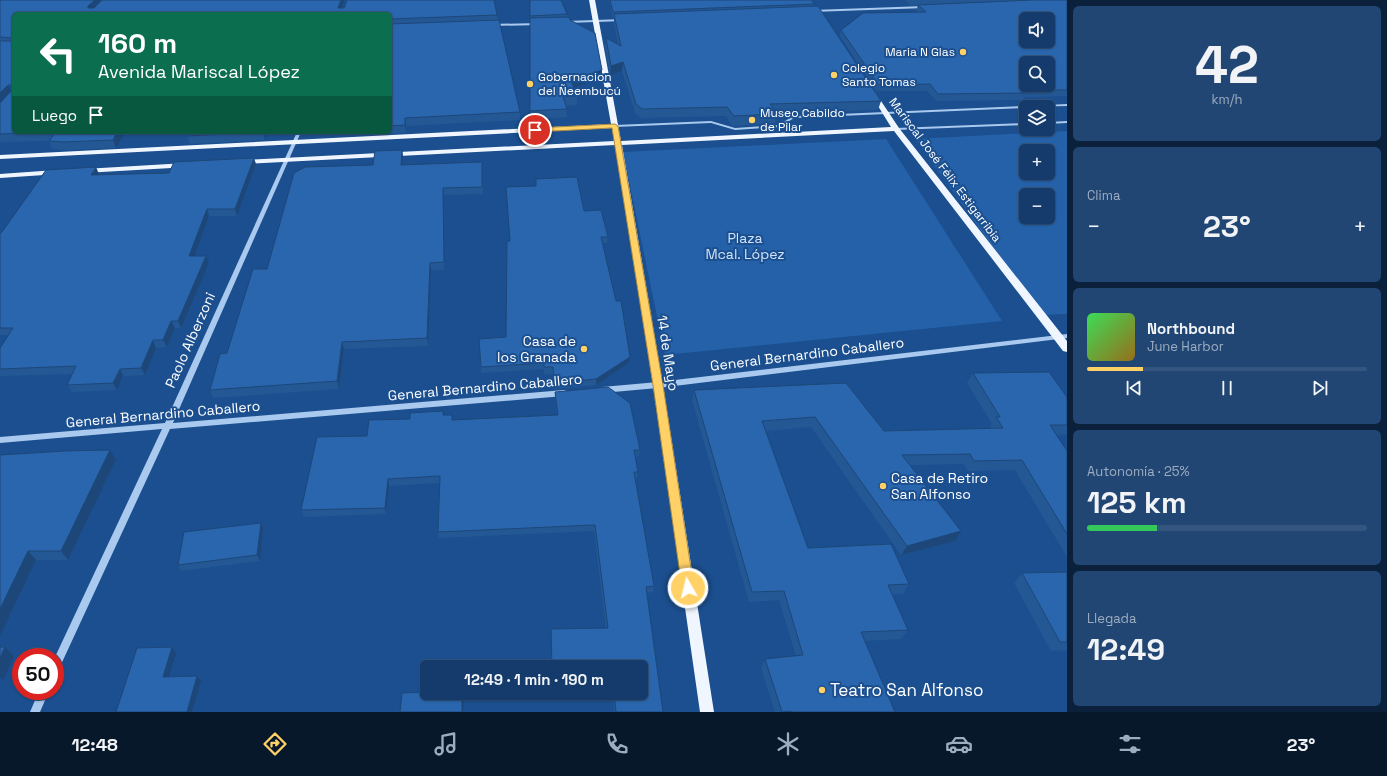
<!DOCTYPE html>
<html lang="es">
<head>
<meta charset="utf-8">
<style>
  :root { --surface:#143b6b; --page:#214673; --text:#f1f3f6; --muted:#9dadc1; --line:#33557e; --accent:#ffd166 }
  body { margin:0; font-family:"Space Grotesk",sans-serif; background:var(--page); color:var(--text); height:100vh; display:flex; flex-direction:column; font-size:15px; white-space:nowrap }
  * { box-sizing:border-box; margin:0 }
  p { font-size:13px; color:var(--muted) }
  .icon { flex:none; width:22px; height:22px; fill:none; stroke:currentColor; stroke-width:2; stroke-linecap:round; stroke-linejoin:round }
  .map { position:relative; flex:1; overflow:hidden }
  .side { display:flex; flex-direction:column; gap:6px; padding:6px; background:#0b203b; width:320px }
  .side>* { flex:none }
  .banner { position:absolute; left:12px; top:12px; width:380px; height:122px; border-radius:6px; box-shadow:0 1px 3px #0004,0 0 0 1px var(--line); background:#0b6e4f; color:#fff; overflow:hidden }
  .buttons { position:absolute; left:1019px; top:12px; display:grid; gap:8px }
  .buttons a { display:grid; place-items:center; width:36px; height:36px; border-radius:6px; background:var(--surface); box-shadow:0 1px 3px #0004,0 0 0 1px var(--line); font-size:20px }
  .speed { position:absolute; left:12px; top:648px; display:flex; gap:8px; font-size:20px; font-weight:700; text-align:center }
  .speed>* { display:grid; place-content:center; width:52px; height:52px; border-radius:50%; background:var(--surface); box-shadow:0 1px 3px #0004,0 0 0 1px var(--line); line-height:1 }
  .speed .limit { border:6px solid #d22; background:#fff; color:#111 }
  .pin { position:absolute; display:grid; place-items:center; width:34px; height:34px; color:#fff; margin:-17px; border:2px solid #fff; border-radius:50%; box-shadow:0 1px 4px #0007 }
  .me { position:absolute; width:44px; margin:-22px; rotate:352deg; stroke-linejoin:round; filter:drop-shadow(0 0 3px #0008) }
  .turn { display:flex; align-items:center; gap:14px; height:84px; padding:0 20px; font-size:18px }
  .turn .icon { width:52px; height:52px; stroke-width:2.5 }
  .turn b { display:block; font-size:28px; line-height:34px }
  .then { display:flex; align-items:center; height:38px; padding:0 20px; background:#0003; gap:8px; font-size:15px }
  .big { font-size:30px; font-weight:600; line-height:1.1 }
  .side .widget { flex:1; display:flex; flex-direction:column; justify-content:center; gap:6px; min-width:0; padding:0 14px; border-radius:6px; background:var(--page) }
  .side .dial { align-items:center; gap:0 }
  .dial b { font-size:52px; line-height:1 }
  .song { display:flex; align-items:center; gap:12px }
  .cover { width:48px; height:48px; border-radius:6px; background:linear-gradient(135deg,hsl(130 70% 55%),hsl(40 70% 35%)) }
  .played { height:4px; border-radius:2px; background:linear-gradient(90deg,var(--accent) 20%,var(--line) 20%) }
  .keys { display:flex; justify-content:space-around; direction:ltr }
  .heat { display:flex; justify-content:space-between; align-items:center; font-size:22px; direction:ltr }
  .charge { height:6px; border-radius:3px; background:linear-gradient(90deg,#34c759 25%,var(--line) 0) }
  .trip { position:absolute; left:420px; top:660px; width:228px; height:40px; border-radius:6px; background:var(--surface); box-shadow:0 1px 3px #0004,0 0 0 1px var(--line); font-weight:600; line-height:40px; text-align:center }
  .tabs { display:flex; height:64px; justify-content:space-around; align-items:center; background:#08182b; color:var(--muted) }
  .tabs .icon { width:28px; height:28px }
  .tabs .current { color:var(--accent) }
  .tabs b { font-size:18px; color:var(--text) }
  main { display:flex; flex:1; min-height:0 }
  .map>svg:first-child { display:block }
  .green { fill:#2461a8; fill-rule:evenodd }
  .lines { fill:none; stroke-linecap:round; stroke-linejoin:round }
  .minor { fill:#a9c9ee; fill-rule:evenodd }
  .major { fill:#f0f6ff; fill-rule:evenodd }
  .wall { fill:#245895 }
  .shaded-wall { fill:#1d4779 }
  .building { fill:#2a66ad; stroke:#1d4779; fill-rule:evenodd }
  .route { fill:#ffd166; stroke:#a68842 }
  .poi-dot { fill:#ffd166; stroke:#1b4f8f; stroke-width:1.5 }
  .labels { text-anchor:middle; stroke-width:4; stroke-linejoin:round; paint-order:stroke }
  .far-poi-label { font-size:12px; fill:#fff; stroke:#1b4f8f; text-anchor:start }
  .far-street-label { font-size:12px; fill:#fff; stroke:#1b4f8f }
  .park-label { font-size:14px; fill:#cfe3fa; stroke:#1b4f8f }
  .street-label { font-size:14px; fill:#fff; stroke:#1b4f8f }
  .poi-label { font-size:14px; fill:#fff; stroke:#1b4f8f; text-anchor:end }
  .near-poi-label { font-size:17px; fill:#fff; stroke:#1b4f8f; text-anchor:start }
</style>
</head>
<body>
<main>
<div class="map">
<svg width="1067" height="712" viewBox="0 0 1067 712">
  <rect width="100%" height="100%" fill="#1b4f8f"/>
  <path class="green" d="M1067,131v183l-25,1 -127,-176zM1026,151h22v22h-22zM1026,195h22v22h-22z
    M886,139l116,182 -337,34 -42,-203z"/>
  <g class="lines">
    <path class="minor" d="M925,6h1v2l-114,4 -2,-1 2,-1z
      M624,19h1v2l-59,2 -2,-1 2,-1z
      M540,23h1v2l-51,1 -2,-1 2,-1z
      M1067,104v2l-41,1v1l-232,10 -14,9 -45,3 -24,-7 -96,4 -2,-1 2,-1 96,-4 24,7 44,-3 14,-9z
      M1067,121v2l-19,1v-2z
      M1026,123v2l-130,5 -2,-1 2,-1z
      M297,132h4l-128,291 391,-33 3,1 1,2 -1,2 -3,1 -394,33 -112,242 -3,2v-16l107,-228 -162,14v-6l165,-14z
      M1067,334v4l-409,50 -56,5 -3,-1 -1,-2 1,-2 3,-1 56,-5z
      M39,691h10l-9,21h-10z"/>
    <path class="major" d="M589,0h6l26,141 270,-14 -21,-34 5,-1 24,36 168,213v11l-4,-1 -169,-220 -272,14 41,240 51,327h-14l-47,-327 -38,-240 -373,19 -4,-2 4,-2 372,-19 -2,-13 -612,31v-4l611,-31z
      M186,163h3v4l-105,6 -4,-2 4,-2z
      M56,170h3v4l-59,4v-4z"/>
  </g>
  <path class="wall" d="M0,0l342,8 155,7 1,5 22,92v8l-114,6v7l-26,1 -1,-2h11v-118h-376v118h254l-3,8 -75,4 -3,-8 1,-2 -64,1 -8,13 -49,2 -15,-1 -3,-8 -49,1z
    M530,0l37,14v3l3,3 31,58 -27,10 3,8v9l-11,1 1,3v8l-37,3z
    M609,0h203l2,4 -1,2 68,95 -3,9 -102,3 1,1 -2,9 -43,3 -6,-10 -85,2 -6,-5 -13,-42 -12,4 -5,-29 1,-8 12,6 -4,-21v-5h-1z
    M905,0h162v96l-42,1 -2,3 -87,1 -9,-10h-51l-36,-55 1,-6 77,-18 -2,-1 2,-6 -7,1z
    M402,150l1,7v8l79,-3 1,32 -39,1v75h-13l-3,76 -84,3 -5,40 -126,9 -3,-8 17,-37 40,-84 106,-104z
    M256,164l-19,52h-28l-15,40h12l3,7 -28,65h-6l-8,19 -11,1 -11,27 -22,1 -6,14 -45,2 -5,-7 6,-11 -73,2v-28l9,-13h-9v-102l2,-1 97,-58 -1,1 71,-2z
    M536,179l48,32 24,26 -1,6h-5l27,120 -33,22 -42,4 -1,-15h-9v-5l-63,4 -2,-34 27,-2 4,-96 -4,-54 30,-1z
    M973,373l94,24v37l-11,1 11,16v106l-52,-87 -47,1 -4,-7 -54,1 45,76 -54,14 -90,-128 -45,4 42,117 101,36 -6,10h-11l16,36 -7,9 -37,2 31,71h-120l-14,-44 4,-9 31,-3 -17,-56 -30,2 -57,-202 2,-10 190,41 107,-2 -1,-2 2,-3 -25,-41z
    M555,392l85,58 -1,6 -4,1 3,15 -1,6 -2,1 19,107 -1,6 -6,1 16,119h-49l-2,-19h29v-26h-89l-1,-38 55,-1 -12,-97 -155,7 -1,-6 1,-49 -50,3 -3,28 -82,3 -3,-7 66,-74 43,-17 42,-4v5l105,-5 -2,-17z
    M0,455l116,5 -48,100h-32l-36,76z
    M263,529l-3,32 -79,10 -3,-6z
    M1067,572v78l-16,1 -37,-68 8,-10z"/>
  <path class="shaded-wall" d="M95,0h9l-13,14 -3,-6v-2z
    M341,0h3l-4,14 -2,-6z
    M623,62l-1,9 -12,4 1,-9z
    M602,70l-1,8 -30,11v-8z
    M8,85l4,7 -12,13v-12z
    M405,118l1,8v7l-1,-8z
    M117,132h5l2,3 -8,13 -3,-8z
    M263,132h5l-3,8z
    M402,150l1,7 -1,15 -1,-7z
    M254,158l2,6 -19,52 -2,-7z
    M96,167l3,7 -5,8 -3,-7z
    M443,188l1,7v75v-8z
    M207,209l2,7 -17,47 -3,-7z
    M206,256l3,7 -28,65 -3,-7z
    M430,263l1,7 -3,76 -1,-8z
    M171,321l4,7 -8,19 -4,-7z
    M153,340l3,8 -11,27 -4,-7z
    M342,342l2,7 -5,40 -2,-8z
    M630,357l-1,6 -33,22v-6z
    M120,369l3,7 -6,14 -4,-7z
    M110,450l6,10 -48,100 -7,-9z
    M388,479l1,7 -3,28 -1,-6z
    M261,523l2,6 -3,32 -3,-6z
    M961,531l-6,10 -54,14 6,-9z
    M28,551l8,9 -36,76v-27z
    M5,647l9,9 -11,24 -3,-3v-19z
    M172,647l4,6 -9,29 -4,-5z
    M197,676l4,5 -9,31h-5z
    M462,693l2,7 -1,12h-1z"/>
  <path class="building" d="M0,0h95l-7,6v2h6l8,-8h239l-3,8h6l3,-8h147l3,15 -107,4v-5h-376v118h103l-4,8 -50,2 -14,-1 7,-9 -56,2v-31l11,-12v-6h-3l-8,8v-52h11l1,-3 -12,-1z
    M530,0h31l6,14 -37,2z
    M610,0h202l2,4 -201,8z
    M1033,0h34v90h-44l3,3 -88,1 -8,-10 -51,1 -38,-55 22,-17 63,-1 -8,-7zM1026,19h22v22h-22zM1026,63h22v22h-22z
    M818,6l63,95 -111,3 7,10 -43,2 -7,-9 -85,2 -6,-5 -13,-42 -12,4 -5,-28 15,8 -7,-32z
    M569,17l1,3 25,13 7,37 -31,11 6,15 -14,1 4,12 -37,2v-93z
    M499,20l21,92 -115,6v7l-15,1v-102z
    M189,132h74l-76,4z
    M402,150l-1,15 81,-3v25l-39,1 1,74 -14,1 -3,75 -85,4 -5,39 -127,9 10,-36 7,-1 26,-84h14l27,-96 11,-6 68,-2 2,-14z
    M254,158l-19,51h-28l-18,47h17l-28,65h-7l-8,19h-10l-12,28 -21,1 -7,14 -46,2 9,-19 -76,3v-21l13,-20h-13v-95l2,-1 44,-62 50,-3 -5,8 78,-2 5,-11z
    M577,177l7,34 17,-1 7,27h-7l15,64h5l9,56 -34,22 -42,4 -1,-16h-9v-4l-63,4 -2,-28 27,-2 1,-96h3l-4,-54 30,-1v-7z
    M1049,372l18,25v28h-17l17,26v83l-45,-74 -48,1 -4,-7 -68,1 59,76 -54,15 -92,-129 -53,4 46,127 83,-4 18,40 -21,1 20,45 -47,2 34,80h-104v-1l-9,1 -17,-53 38,-4 -19,-64 -32,1 -58,-202 152,-7 38,48 119,-3 -7,-11h4l-27,-44z
    M608,387l22,16 10,47h-6l4,22h-4l20,114 -8,1 17,125h-47l-2,-19h27v-26h-89l-1,-38 57,-1 -13,-103 -157,7 2,-56 -52,3 -3,29 -84,2 16,-73 50,-1 2,-16 41,-1v-6l33,-2v4h9v5l106,-5 -3,-23z
    M110,450l-49,101h-33l-28,58v-154l65,-4z
    M261,523l-4,32 -79,10 6,-33z
    M1067,572v70h-7l-38,-69z
    M0,647h5l-5,11z
    M172,647l-9,30 34,-1 -10,36h-71l21,-64z
    M427,692v1h35v19h-62l2,-19z"/>
  <path class="route" d="M615,124l3,2 45,259 31,203 -1,3 -5,2 -4,-2 -2,-3 -29,-203 -41,-257 -77,4 -3,-2 3,-2z"/>
  <g class="poi-dot">
    <circle cx="963" cy="52" r="4"/>
    <circle cx="834" cy="75" r="4"/>
    <circle cx="530" cy="84" r="4"/>
    <circle cx="752" cy="120" r="4"/>
    <circle cx="584" cy="349" r="4"/>
    <circle cx="883" cy="486" r="4"/>
    <circle cx="822" cy="690" r="4"/>
  </g>
  <g class="labels">
    <g class="far-poi-label">
      <text x="955" y="56" text-anchor="end">Maria N Glas</text>
      <text x="842" y="72">Colegio<tspan x="842" dy="14">Santo Tomas</tspan></text>
      <text x="538" y="81">Gobernacion<tspan x="538" dy="14">del Ñeembucú</tspan></text>
      <text x="760" y="117">Museo Cabildo<tspan x="760" dy="14">de Pilar</tspan></text>
    </g>
    <g class="far-street-label">
      <text transform="translate(945 170) rotate(53)" y="4">Mariscal José Félix Estigarribia</text>
    </g>
    <g class="park-label">
      <text x="745" y="243">Plaza<tspan x="745" dy="16">Mcal. López</tspan></text>
    </g>
    <g class="street-label">
      <text transform="translate(190 340) rotate(-66)" y="5">Paolo Alberzoni</text>
      <text transform="translate(668 353) rotate(81)" y="5">14 de Mayo</text>
      <text transform="translate(807 354) rotate(-7)" y="5">General Bernardino Caballero</text>
      <text transform="translate(485 387) rotate(-5)" y="5">General Bernardino Caballero</text>
      <text transform="translate(163 414) rotate(-5)" y="5">General Bernardino Caballero</text>
    </g>
    <g class="poi-label">
      <text x="576" y="346">Casa de<tspan x="576" dy="16">los Granada</tspan></text>
      <text x="891" y="483" text-anchor="start">Casa de Retiro<tspan x="891" dy="16">San Alfonso</tspan></text>
    </g>
    <g class="near-poi-label">
      <text x="830" y="696">Teatro San Alfonso</text>
    </g>
  </g>
</svg>
<div class="buttons">
<a><svg class="icon" aria-label="sound" viewBox="0 0 24 24"><path d="M4 9h4l5-4v14l-5-4H4zM17 9q2 3 0 6"/></svg></a>
<a><svg class="icon" aria-label="search" viewBox="0 0 24 24"><circle cx="10" cy="10" r="6"/><path d="M15 15l6 6"/></svg></a>
<a><svg class="icon" aria-label="layers" viewBox="0 0 24 24"><path d="M12 4l9 5-9 5-9-5zM3 14l9 5 9-5"/></svg></a>
<a>+</a>
<a>−</a>
</div>
<div class="speed"><div class="limit">50</div></div>
<div class="pin" style="left:535px;top:130px;background:#d93025"><svg class="icon" aria-label="arrive" viewBox="0 0 24 24"><path d="M6 21V4h12l-3 4 3 4H6"/></svg></div>
<svg class="me" style="left:688px;top:588px" viewBox="-20 -20 40 40"><circle r="17" fill="#ffd166" stroke="#fff" stroke-width="3"/><path d="M0-11L8 9 0 5-8 9z" fill="#fff"/></svg>
<div class="trip">12:49 · 1 min · 190 m</div>
<div class="banner">
<div class="turn"><svg class="icon" aria-label="left" viewBox="0 0 24 24"><path d="M17 20v-9H6M10 6l-5 5 5 5"/></svg><div><b>160 m</b>Avenida Mariscal López</div></div>
<div class="then">Luego<svg class="icon" aria-label="arrive" viewBox="0 0 24 24"><path d="M6 21V4h12l-3 4 3 4H6"/></svg></div>
</div>
</div>
<section class="side">
<div class="widget dial"><b>42</b><p>km/h</p></div>
<div class="widget"><p>Clima</p>
<div class="heat"><a>−</a><b class="big">23°</b><a>+</a></div>
</div>
<div class="widget">
<div class="song"><i class="cover"></i><div><b>Northbound</b><p>June Harbor</p></div></div>
<div class="played"></div>
<div class="keys"><svg class="icon" aria-label="previous" viewBox="0 0 24 24"><path d="M18 5L8 12l10 7zM5 5v14"/></svg><svg class="icon" aria-label="pause" viewBox="0 0 24 24"><path d="M8 5v14M16 5v14"/></svg><svg class="icon" aria-label="next" viewBox="0 0 24 24"><path d="M6 5l10 7-10 7zM19 5v14"/></svg></div>
</div>
<div class="widget"><p>Autonomía · 25%</p><b class="big">125 km</b><div class="charge"></div></div>
<div class="widget"><p>Llegada</p><b class="big">12:49</b></div>
</section>
</main>
<nav class="tabs">
<b>12:48</b>
<svg class="icon current" aria-label="directions" viewBox="0 0 24 24"><path d="M12 3l9 9-9 9-9-9zM9 14v-3h6M13 9l2 2-2 2"/></svg>
<svg class="icon" aria-label="music" viewBox="0 0 24 24"><path d="M9 18V5l10-2v13"/><circle cx="6" cy="18" r="3"/><circle cx="16" cy="16" r="3"/></svg>
<svg class="icon" aria-label="phone" viewBox="0 0 24 24"><path d="M5 4h4l2 5-3 2q2 4 5 5l2-3 5 2v4C11 20 4 13 5 4z"/></svg>
<svg class="icon" aria-label="climate" viewBox="0 0 24 24"><path d="M12 3v18M4 7l16 10M4 17L20 7"/></svg>
<svg class="icon" aria-label="car" viewBox="0 0 24 24"><path d="M5 17H2v-5l4-1 3-4h7l3 4 3 1v5h-3M9 17h6M6 11h13"/><circle cx="7" cy="17" r="2"/><circle cx="17" cy="17" r="2"/></svg>
<svg class="icon" aria-label="filters" viewBox="0 0 24 24"><path d="M4 7h16M4 17h16"/><circle cx="9" cy="7" r="2"/><circle cx="15" cy="17" r="2"/></svg>
<b>23°</b>
</nav>
</body>
</html>
